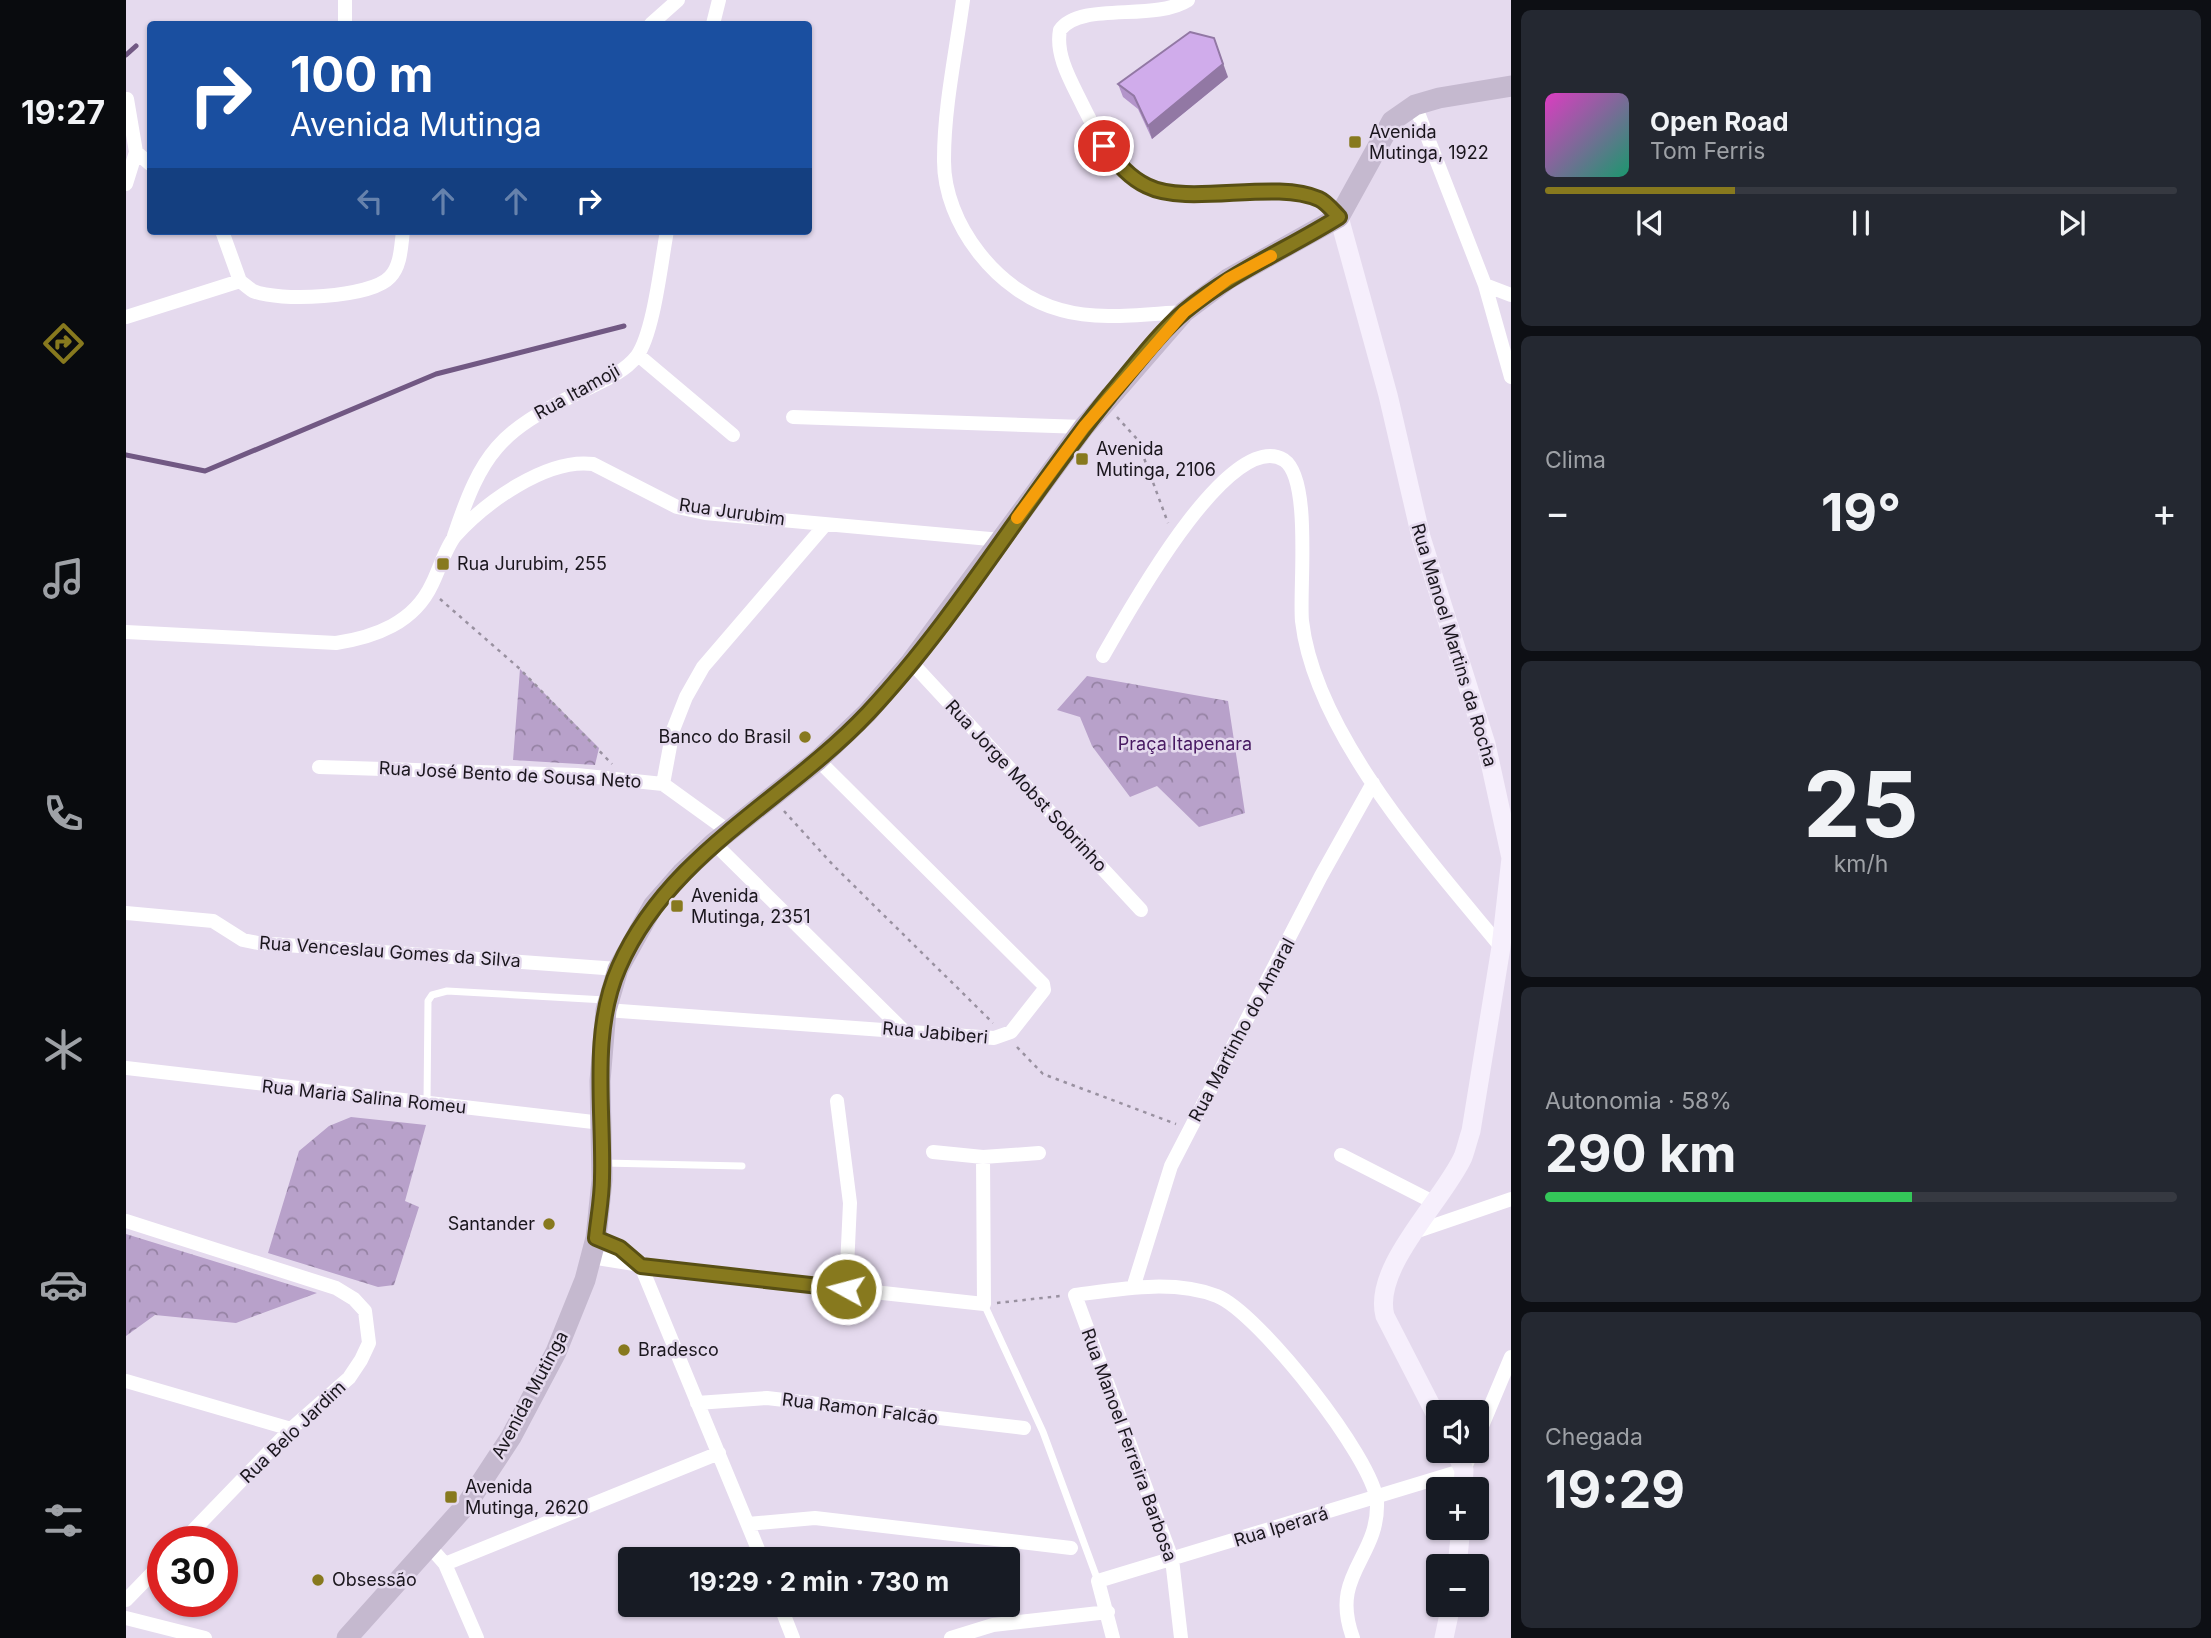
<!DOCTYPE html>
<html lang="pt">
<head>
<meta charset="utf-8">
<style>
  :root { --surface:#171b24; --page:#242831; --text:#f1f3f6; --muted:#9ea1a6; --line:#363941; --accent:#87791e }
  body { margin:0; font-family:Inter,sans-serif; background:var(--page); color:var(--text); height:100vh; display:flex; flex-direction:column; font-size:26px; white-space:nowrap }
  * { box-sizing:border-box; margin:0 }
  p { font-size:23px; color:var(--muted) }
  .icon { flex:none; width:38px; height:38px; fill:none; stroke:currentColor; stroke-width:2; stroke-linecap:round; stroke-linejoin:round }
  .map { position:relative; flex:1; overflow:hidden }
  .drawer { display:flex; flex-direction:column; gap:10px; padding:10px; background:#0d0f14; width:700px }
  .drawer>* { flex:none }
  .hud { position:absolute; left:21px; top:21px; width:665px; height:214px; border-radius:7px; box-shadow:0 2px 5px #0004; background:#1a4fa0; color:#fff; overflow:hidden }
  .fabs { position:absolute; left:1300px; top:1400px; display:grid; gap:14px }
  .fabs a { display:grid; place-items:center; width:63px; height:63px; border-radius:7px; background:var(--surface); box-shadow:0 2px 5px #0004; font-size:35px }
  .speed { position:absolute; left:21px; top:1526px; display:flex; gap:14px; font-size:35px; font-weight:700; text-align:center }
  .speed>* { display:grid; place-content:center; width:91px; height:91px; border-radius:50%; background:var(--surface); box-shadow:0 2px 5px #0004; line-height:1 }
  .speed .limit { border:10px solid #d22; background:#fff; color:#111 }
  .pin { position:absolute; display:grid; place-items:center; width:60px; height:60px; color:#fff; margin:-30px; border:4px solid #fff; border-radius:50%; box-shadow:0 2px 7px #0007 }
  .me { position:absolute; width:77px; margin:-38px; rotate:277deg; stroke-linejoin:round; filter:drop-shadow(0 0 5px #0008) }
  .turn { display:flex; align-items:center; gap:24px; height:147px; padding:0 28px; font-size:32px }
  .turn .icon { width:91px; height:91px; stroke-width:2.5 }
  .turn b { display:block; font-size:49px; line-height:60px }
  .lanes { display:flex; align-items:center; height:66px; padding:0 28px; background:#0003; justify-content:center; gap:35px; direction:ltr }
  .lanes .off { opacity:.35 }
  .big { font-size:52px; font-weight:700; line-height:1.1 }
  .drawer .tile { flex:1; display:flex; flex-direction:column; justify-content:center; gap:10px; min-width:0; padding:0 24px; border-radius:10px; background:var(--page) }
  .drawer .dial { align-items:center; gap:0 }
  .dial b { font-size:91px; line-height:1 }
  .song { display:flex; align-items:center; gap:21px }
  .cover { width:84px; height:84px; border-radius:10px; background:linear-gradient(135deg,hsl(310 70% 55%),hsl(160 70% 35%)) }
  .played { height:7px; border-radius:4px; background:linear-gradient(90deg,var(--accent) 30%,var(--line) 30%) }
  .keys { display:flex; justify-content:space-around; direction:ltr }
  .heat { display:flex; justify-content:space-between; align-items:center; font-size:38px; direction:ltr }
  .charge { height:10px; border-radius:5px; background:linear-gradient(90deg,#34c759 58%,var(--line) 0) }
  .trip { position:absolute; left:492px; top:1547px; width:402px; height:70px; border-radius:7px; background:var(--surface); box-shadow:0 2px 5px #0004; font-weight:700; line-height:70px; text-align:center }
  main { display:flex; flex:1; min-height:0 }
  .dock { display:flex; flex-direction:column; width:126px; justify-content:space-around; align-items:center; background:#090b0e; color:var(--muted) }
  .dock .icon { width:49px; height:49px }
  .dock .on { color:var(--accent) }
  .dock b { font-size:32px; color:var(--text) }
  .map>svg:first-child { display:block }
  .park { fill:url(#park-crowns) }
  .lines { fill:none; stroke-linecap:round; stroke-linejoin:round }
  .stream { stroke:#715883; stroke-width:5 }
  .path { stroke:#9991a0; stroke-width:2.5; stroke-dasharray:3.5 5; stroke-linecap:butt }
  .service { stroke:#fff; stroke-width:7 }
  .minor { stroke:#fff; stroke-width:14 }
  .secondary { stroke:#f6effc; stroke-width:19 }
  .primary { stroke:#c5b9cf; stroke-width:21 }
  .wall { fill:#b394ca }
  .shaded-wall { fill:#9278a4 }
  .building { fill:#d0aceb; stroke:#9278a4; stroke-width:2 }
  .route-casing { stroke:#584f14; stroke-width:18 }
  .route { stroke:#87791e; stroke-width:12 }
  .slow { stroke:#f59e0b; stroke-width:12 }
  .poi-dot { fill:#87791e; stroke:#e5daee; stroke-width:2.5 }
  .labels { text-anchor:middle; stroke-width:5; stroke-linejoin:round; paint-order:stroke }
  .poi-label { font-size:18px; fill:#1a161d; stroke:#e5daee; text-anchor:start }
  .street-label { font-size:18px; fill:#1a161d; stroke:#e5daee }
  .park-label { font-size:18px; fill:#481a62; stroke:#e5daee }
</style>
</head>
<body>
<main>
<nav class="dock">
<b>19:27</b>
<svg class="icon on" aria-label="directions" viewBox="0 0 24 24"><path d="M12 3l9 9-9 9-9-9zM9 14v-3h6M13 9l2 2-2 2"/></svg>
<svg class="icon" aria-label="music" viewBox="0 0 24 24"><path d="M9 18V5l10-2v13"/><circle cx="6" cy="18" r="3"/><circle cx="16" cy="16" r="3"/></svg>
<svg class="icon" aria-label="phone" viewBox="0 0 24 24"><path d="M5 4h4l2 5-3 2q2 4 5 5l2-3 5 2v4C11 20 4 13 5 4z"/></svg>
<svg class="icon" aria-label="climate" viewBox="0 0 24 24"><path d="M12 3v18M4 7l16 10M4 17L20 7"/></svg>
<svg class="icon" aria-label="car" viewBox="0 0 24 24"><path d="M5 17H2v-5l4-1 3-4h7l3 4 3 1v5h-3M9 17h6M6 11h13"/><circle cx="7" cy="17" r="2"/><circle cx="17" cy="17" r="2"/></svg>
<svg class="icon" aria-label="filters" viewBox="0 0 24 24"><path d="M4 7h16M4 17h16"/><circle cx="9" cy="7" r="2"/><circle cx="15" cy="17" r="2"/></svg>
</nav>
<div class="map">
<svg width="1385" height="1638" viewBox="0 0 1385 1638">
  <defs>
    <pattern id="park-crowns" width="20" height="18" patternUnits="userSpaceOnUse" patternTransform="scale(1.75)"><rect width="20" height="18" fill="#b8a1ca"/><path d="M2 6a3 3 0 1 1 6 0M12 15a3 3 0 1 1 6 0" fill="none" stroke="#9582a3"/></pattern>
  </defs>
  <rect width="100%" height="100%" fill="#e5daee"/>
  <path class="park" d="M394,669l79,79 -4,17 -82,-5z
    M961,676l141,25 17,112 -46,14 -42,-41 -27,11 -38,-51 -12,-29 -23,-7z
    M225,1117l75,8 -21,76 14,6 -25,78 -16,2 -110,-34 31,-102 30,-25z
    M0,1234l191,59 -81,30 -81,-8 -29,21z"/>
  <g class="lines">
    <path class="stream" d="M0,55l10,-9
      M0,455l79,16 231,-97 188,-48"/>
    <path class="path" d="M991,417l20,22 31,84
      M314,599l80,70 92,95
      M658,811l49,54 160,158
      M891,1047l26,27 133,50
      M871,1303l63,-7"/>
    <path class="service" d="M301,1104l1,-103 4,-6 15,-4 158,9
      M477,1163l139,3
      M858,1304l59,128 55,149"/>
    <path class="minor" d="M837,0c-7,52 -19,107 -19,159 -1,65 55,135 117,151 38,11 83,4 123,2
      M1062,0c-34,22 -107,1 -128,30 -5,26 12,53 23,76 14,27 27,55 52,73 44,33 134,-3 184,20 7,4 14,13 20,18
      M219,24v-24
      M525,24l27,-24
      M587,24l6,-24
      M1289,105l70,180 26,92
      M10,152l14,12
      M0,184l10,-32 -9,-53
      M96,231l18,50
      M1359,285l26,10
      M0,317l114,-36c4,3 8,7 13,10 25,11 118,7 137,-14 11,-11 11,-31 13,-46
      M512,355l95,80
      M667,417l291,10
      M328,536c28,-84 45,-104 124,-143 20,-10 45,-19 59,-37 17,-24 24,-94 30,-125
      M0,632l210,11c39,-6 78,-20 96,-59 7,-14 13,-35 23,-48 30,-33 91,-78 138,-72l84,43 28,6 296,27
      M977,656c22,-38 126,-230 181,-196 28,19 15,129 18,161 13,113 129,241 199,326
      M785,662l230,248
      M193,767l258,8 86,9 65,47
      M537,784l10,-54 13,-33 17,-30 122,-142
      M588,843l188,186
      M0,913l87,8 30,19 15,3 360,26
      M480,1010l388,28 17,-6 33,-42 -1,-6 -225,-224
      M0,1068l476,55
      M711,1101l13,102 -4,86
      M807,1152l50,5 56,-4
      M1215,1155l94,48
      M0,1221l210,67 18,11 11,12 4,32 -8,17 -12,18 -58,51 -109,113
      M1289,1232l96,-33
      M470,1238l24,10 21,18 121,293
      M465,1257l80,13 313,34 -1,-147
      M1007,1288l38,-122 150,-290 52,-93
      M0,1381l165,48
      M571,1403l70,-5 257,30
      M1351,1438l34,-81
      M622,1524l67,-6 256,30
      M305,1548l14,16 32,74
      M319,1564l274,-111
      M0,1600l37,-38
      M654,1605l13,33
      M0,1618l79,20
      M825,1638l42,-13 115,-13
      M987,1638l-15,-57 366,-111 8,-19
      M1055,1638l-9,-79 -97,-264c45,-6 98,-16 142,1 41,16 157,163 160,206 2,57 -48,72 -24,136"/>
    <path class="secondary" d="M1213,217l49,178 33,142 65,207 25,114 -10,89 -30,184c-3,9 -5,18 -8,26 -20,44 -91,110 -78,159l53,103
      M1329,1451l9,19 -1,19
      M1331,1566l4,-38
      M1318,1638l7,-33"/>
    <path class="primary" d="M221,1638l120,-134 44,-67 45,-85 29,-72 11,-42 6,-58 -2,-99 6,-71 12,-41 35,-63 29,-33 32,-30 104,-83 49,-47 44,-51 173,-235 100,-115 44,-33 111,-62 53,-96 23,-16 24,-7 72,-12"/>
  </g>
  <path class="wall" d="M1102,77l-76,62 -14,-30 -15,-12 -5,-13z"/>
  <path class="shaded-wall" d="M1088,38l14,39 -76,62 -4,-13z"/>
  <path class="building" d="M1064,32l24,6 9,26 -75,62 -14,-30 -16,-12z"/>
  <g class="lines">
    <defs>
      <path id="route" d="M720,1289l-205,-23 -21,-18 -24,-10c2,-20 6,-40 6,-60 2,-68 -12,-146 17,-211 50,-114 166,-166 249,-254 91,-97 158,-215 242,-318 24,-28 47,-60 75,-84 47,-39 103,-62 154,-94 -6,-6 -13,-15 -20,-18 -45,-20 -130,8 -172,-13 -19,-9 -30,-24 -43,-40"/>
    </defs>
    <use href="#route" class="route-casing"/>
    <use href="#route" class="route"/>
    <path class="slow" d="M891,518l67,-91 100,-115 44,-33 43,-23"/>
  </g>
  <g class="poi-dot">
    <rect x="1222" y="135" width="14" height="14" rx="3.5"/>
    <rect x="949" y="452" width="14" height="14" rx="3.5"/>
    <rect x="310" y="557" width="14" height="14" rx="3.5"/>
    <circle cx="679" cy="737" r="7"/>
    <rect x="544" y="899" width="14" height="14" rx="3.5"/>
    <circle cx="423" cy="1224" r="7"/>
    <circle cx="498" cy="1350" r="7"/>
    <rect x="318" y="1490" width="14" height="14" rx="3.5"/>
    <circle cx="192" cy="1580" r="7"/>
  </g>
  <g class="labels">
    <g class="poi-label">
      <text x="1243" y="138">Avenida<tspan x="1243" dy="21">Mutinga, 1922</tspan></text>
      <text x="970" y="455">Avenida<tspan x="970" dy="21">Mutinga, 2106</tspan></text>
      <text x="331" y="570">Rua Jurubim, 255</text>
      <text x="665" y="743" text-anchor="end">Banco do Brasil</text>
      <text x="565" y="902">Avenida<tspan x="565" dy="21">Mutinga, 2351</tspan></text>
      <text x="409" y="1230" text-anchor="end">Santander</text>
      <text x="512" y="1356">Bradesco</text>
      <text x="339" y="1493">Avenida<tspan x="339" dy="21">Mutinga, 2620</tspan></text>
      <text x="206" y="1586">Obsessão</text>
    </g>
    <g class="street-label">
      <text transform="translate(451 392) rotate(-29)" y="6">Rua Itamoji</text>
      <text transform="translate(606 512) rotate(8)" y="6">Rua Jurubim</text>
      <text transform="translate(1328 645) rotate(73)" y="6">Rua Manoel Martins da Rocha</text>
      <text transform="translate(384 775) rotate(3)" y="6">Rua José Bento de Sousa Neto</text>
      <text transform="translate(900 786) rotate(47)" y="6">Rua Jorge Mobst Sobrinho</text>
      <text transform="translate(264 952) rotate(4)" y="6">Rua Venceslau Gomes da Silva</text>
      <text transform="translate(1116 1030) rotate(-62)" y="6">Rua Martinho do Amaral</text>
      <text transform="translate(809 1033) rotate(5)" y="6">Rua Jabiberi</text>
      <text transform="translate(238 1097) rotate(6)" y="6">Rua Maria Salina Romeu</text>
      <text transform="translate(404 1395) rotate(-62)" y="6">Avenida Mutinga</text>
      <text transform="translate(734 1409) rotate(7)" y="6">Rua Ramon Falcão</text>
      <text transform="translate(167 1432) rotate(-44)" y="6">Rua Belo Jardim</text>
      <text transform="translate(1003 1445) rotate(70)" y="6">Rua Manoel Ferreira Barbosa</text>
      <text transform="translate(1155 1527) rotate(-17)" y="6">Rua Iperará</text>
    </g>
    <g class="park-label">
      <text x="1059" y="750">Praça Itapenara</text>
    </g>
  </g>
</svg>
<div class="fabs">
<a><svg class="icon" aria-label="sound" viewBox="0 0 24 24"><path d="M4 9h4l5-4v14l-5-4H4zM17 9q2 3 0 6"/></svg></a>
<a>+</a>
<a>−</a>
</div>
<div class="speed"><div class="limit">30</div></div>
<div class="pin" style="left:978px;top:146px;background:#d93025"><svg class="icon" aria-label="arrive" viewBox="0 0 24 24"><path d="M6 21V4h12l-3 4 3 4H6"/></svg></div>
<svg class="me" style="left:720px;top:1289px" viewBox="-20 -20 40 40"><circle r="17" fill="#87791e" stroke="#fff" stroke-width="3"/><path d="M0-11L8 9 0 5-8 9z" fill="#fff"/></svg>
<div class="trip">19:29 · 2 min · 730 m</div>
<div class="hud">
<div class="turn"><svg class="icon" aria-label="right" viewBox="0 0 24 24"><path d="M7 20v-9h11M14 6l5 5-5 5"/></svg><div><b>100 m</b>Avenida Mutinga</div></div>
<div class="lanes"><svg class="icon off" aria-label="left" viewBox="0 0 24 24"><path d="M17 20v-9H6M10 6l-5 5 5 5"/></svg><svg class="icon off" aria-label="ahead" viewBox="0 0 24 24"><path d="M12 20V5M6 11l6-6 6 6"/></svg><svg class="icon off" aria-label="ahead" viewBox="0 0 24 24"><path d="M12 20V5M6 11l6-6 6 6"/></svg><svg class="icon" aria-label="right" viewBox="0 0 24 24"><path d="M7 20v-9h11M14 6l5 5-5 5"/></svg></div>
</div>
</div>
<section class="drawer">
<div class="tile">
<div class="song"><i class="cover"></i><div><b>Open Road</b><p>Tom Ferris</p></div></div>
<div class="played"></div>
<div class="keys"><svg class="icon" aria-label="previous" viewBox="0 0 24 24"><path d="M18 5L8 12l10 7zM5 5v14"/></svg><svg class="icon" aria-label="pause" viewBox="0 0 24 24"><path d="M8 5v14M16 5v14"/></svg><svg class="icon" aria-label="next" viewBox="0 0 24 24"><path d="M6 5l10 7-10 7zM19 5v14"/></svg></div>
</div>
<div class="tile"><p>Clima</p>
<div class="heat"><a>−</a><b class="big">19°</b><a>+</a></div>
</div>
<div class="tile dial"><b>25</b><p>km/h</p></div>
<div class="tile"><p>Autonomia · 58%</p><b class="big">290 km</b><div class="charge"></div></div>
<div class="tile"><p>Chegada</p><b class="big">19:29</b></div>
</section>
</main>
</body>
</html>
